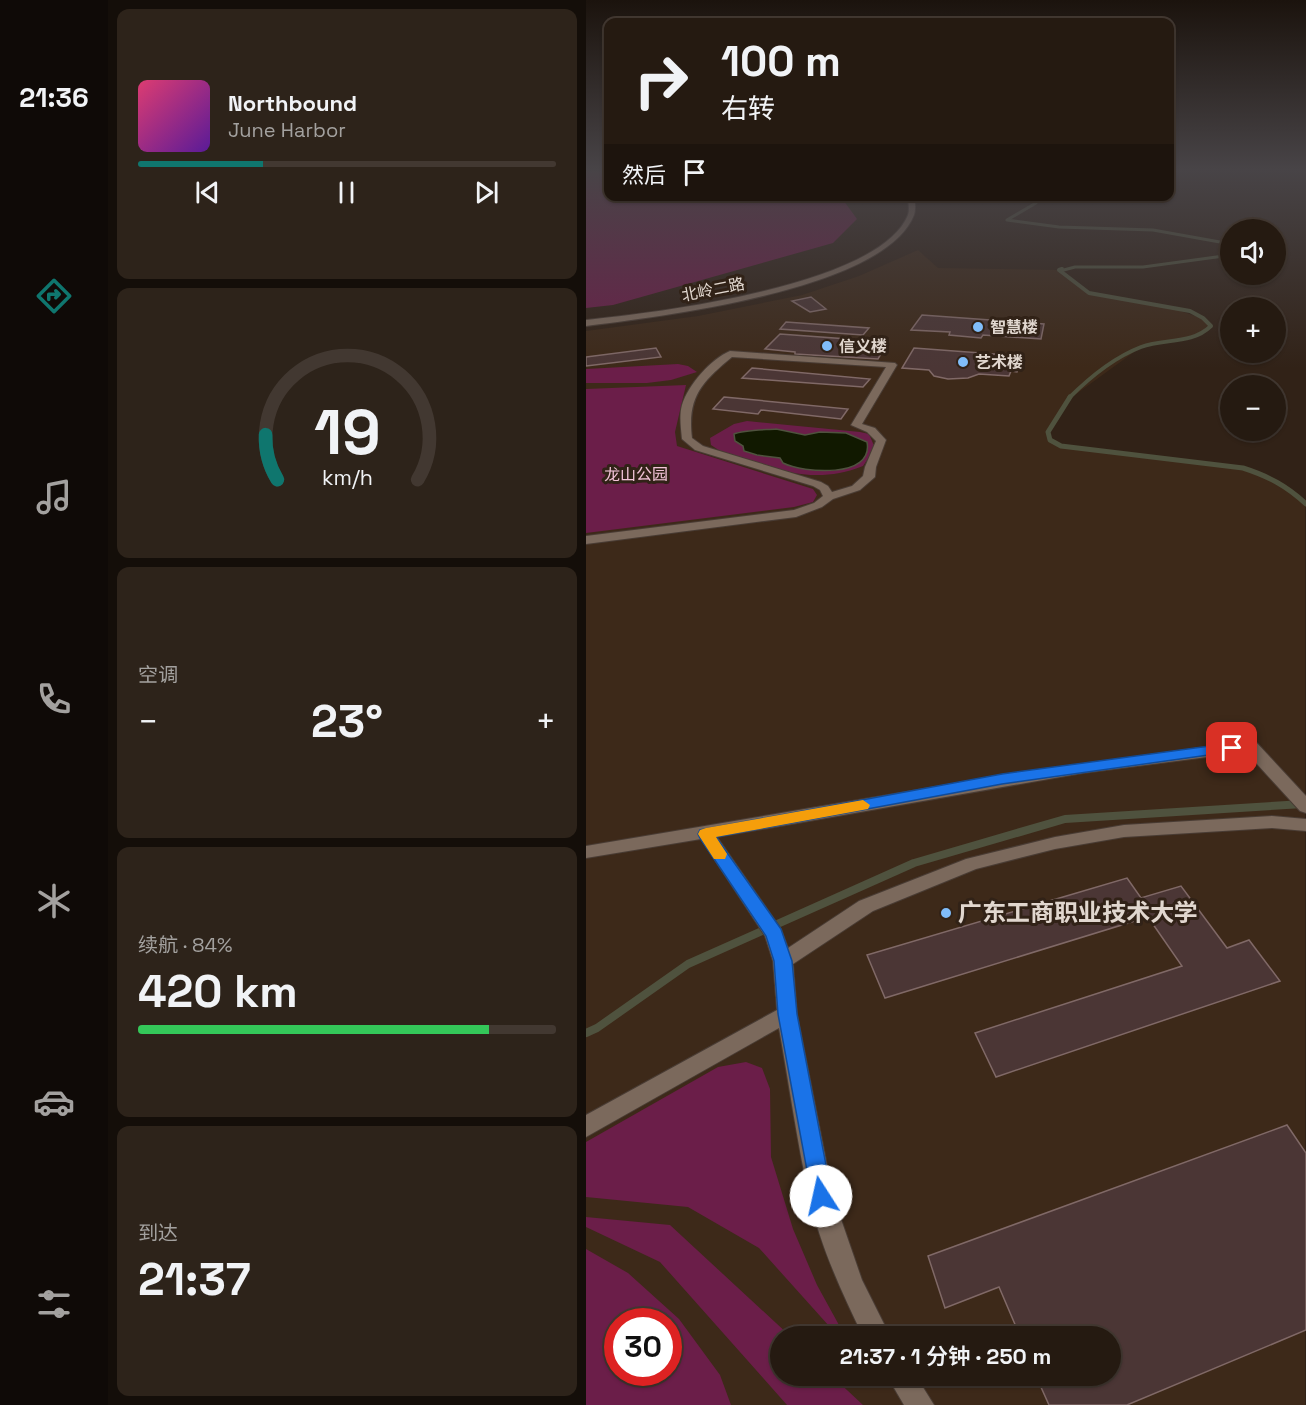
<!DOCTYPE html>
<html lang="zh">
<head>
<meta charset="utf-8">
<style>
  :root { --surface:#251a11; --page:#2d231a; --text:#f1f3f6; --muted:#a3a19f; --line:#423831; --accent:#0f766e }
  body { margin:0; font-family:"Space Grotesk","Noto Sans SC",sans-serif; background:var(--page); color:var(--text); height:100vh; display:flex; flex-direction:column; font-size:22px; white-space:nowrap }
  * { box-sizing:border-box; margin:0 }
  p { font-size:20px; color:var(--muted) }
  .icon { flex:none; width:33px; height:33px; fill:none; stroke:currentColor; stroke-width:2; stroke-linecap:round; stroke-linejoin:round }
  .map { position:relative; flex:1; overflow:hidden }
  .side { display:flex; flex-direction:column; gap:9px; padding:9px; background:#140e09; width:478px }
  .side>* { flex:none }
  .guide { position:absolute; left:18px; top:18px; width:570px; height:183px; border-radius:12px; box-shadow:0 2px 4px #0004,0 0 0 2px var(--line); background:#251a11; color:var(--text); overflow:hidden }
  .tools { position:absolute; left:634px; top:219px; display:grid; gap:12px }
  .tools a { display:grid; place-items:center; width:66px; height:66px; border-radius:50%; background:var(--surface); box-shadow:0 2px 4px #0004,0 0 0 2px var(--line); font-size:30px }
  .speed { position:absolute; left:18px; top:1308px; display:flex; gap:12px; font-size:30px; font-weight:700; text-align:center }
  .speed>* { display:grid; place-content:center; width:78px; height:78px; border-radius:50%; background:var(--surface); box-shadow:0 2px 4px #0004,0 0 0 2px var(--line); line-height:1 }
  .speed .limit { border:9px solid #d22; background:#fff; color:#111 }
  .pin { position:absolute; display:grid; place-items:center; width:51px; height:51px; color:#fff; margin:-26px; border-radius:12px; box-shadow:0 3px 9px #0006 }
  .me { position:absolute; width:66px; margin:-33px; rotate:350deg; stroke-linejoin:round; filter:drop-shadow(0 0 4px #0008) }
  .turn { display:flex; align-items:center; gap:21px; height:126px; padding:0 18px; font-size:27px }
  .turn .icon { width:78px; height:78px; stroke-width:2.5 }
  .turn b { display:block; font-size:42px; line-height:51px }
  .then { display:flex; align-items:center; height:57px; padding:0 18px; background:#0003; gap:12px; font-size:22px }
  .big { font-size:45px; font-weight:600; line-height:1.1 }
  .side .widget { flex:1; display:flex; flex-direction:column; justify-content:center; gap:9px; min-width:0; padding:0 21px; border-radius:12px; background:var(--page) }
  .side .dial { align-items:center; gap:0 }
  .dial svg { height:156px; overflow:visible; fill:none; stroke:var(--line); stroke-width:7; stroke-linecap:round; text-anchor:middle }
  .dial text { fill:var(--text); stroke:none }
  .song { display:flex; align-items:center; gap:18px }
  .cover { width:72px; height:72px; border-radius:9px; background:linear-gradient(135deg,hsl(340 70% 55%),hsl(270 70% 35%)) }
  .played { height:6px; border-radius:3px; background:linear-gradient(90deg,var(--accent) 30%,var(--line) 30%) }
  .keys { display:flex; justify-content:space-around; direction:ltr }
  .heat { display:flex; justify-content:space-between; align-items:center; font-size:33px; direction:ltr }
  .charge { height:9px; border-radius:4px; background:linear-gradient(90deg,#34c759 84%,var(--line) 0) }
  .trip { position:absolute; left:184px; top:1326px; width:351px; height:60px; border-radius:30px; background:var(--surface); box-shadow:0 2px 4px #0004,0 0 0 2px var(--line); font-weight:600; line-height:60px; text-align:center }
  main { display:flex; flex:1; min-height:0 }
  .tab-bar { display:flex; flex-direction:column; width:108px; justify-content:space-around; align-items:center; background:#0f0a07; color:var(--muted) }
  .tab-bar .icon { width:42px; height:42px }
  .tab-bar .selected { color:var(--accent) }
  .tab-bar b { font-size:27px; color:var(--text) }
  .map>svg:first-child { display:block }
  .built { fill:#3d2919; fill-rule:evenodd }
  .green { fill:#6b1e49; fill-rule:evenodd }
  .water { fill:#111900; stroke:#4f523e; stroke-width:1.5 }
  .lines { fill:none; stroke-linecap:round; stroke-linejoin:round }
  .stream-far3 { stroke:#4f523e; stroke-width:3 }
  .stream-far2 { stroke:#4f523e; stroke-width:4 }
  .stream-far1 { stroke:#4f523e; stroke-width:5 }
  .stream { stroke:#4f523e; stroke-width:8 }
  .building { fill:#4b3635; stroke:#806967; stroke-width:1.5 }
  .minor-casing { stroke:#493c34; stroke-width:2 }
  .minor { fill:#7b695c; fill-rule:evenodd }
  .route { fill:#1a73e8; stroke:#114b97; stroke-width:1.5 }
  .slow { fill:#f59e0b }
  .poi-dot { fill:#80bdfa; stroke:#312217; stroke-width:2 }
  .labels { text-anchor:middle; stroke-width:6; stroke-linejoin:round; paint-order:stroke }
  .far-street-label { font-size:16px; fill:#e1d7cf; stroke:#312217 }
  .far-poi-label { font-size:16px; font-weight:bold; fill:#e1d7cf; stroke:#312217; text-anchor:start }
  .far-park-label { font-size:16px; fill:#f3c4d9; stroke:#312217 }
  .near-poi-label { font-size:24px; font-weight:bold; fill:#e1d7cf; stroke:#312217; text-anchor:start }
</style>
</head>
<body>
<main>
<nav class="tab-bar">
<b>21:36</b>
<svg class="icon selected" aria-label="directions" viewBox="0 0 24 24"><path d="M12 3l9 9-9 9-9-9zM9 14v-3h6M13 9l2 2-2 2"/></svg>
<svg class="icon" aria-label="music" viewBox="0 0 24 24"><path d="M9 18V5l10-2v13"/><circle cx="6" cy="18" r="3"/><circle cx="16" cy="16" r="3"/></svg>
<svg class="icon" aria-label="phone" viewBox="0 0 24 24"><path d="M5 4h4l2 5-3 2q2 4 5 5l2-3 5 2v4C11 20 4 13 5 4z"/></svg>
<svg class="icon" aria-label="climate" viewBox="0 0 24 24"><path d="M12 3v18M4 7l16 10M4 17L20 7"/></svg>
<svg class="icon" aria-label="car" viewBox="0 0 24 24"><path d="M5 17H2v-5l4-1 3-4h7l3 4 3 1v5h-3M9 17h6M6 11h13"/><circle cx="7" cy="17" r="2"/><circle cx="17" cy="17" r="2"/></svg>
<svg class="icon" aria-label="filters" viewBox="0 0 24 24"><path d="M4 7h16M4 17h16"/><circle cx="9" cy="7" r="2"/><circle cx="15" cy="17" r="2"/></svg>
</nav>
<section class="side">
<div class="widget">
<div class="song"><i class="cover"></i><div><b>Northbound</b><p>June Harbor</p></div></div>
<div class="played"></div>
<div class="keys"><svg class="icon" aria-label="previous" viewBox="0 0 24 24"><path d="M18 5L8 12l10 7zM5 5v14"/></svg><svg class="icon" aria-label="pause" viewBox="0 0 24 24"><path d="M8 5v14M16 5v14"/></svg><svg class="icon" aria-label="next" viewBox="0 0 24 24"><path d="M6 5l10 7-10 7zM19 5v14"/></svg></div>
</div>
<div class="widget dial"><svg viewBox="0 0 100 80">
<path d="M14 69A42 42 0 1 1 86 69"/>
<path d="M14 69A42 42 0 0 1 8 46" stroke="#0f766e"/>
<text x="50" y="56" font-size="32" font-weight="700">19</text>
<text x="50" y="72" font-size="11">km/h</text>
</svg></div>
<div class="widget"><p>空调</p>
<div class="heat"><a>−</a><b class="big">23°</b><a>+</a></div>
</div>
<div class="widget"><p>续航 · 84%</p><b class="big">420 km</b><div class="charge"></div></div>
<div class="widget"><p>到达</p><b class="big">21:37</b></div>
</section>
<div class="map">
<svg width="720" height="1405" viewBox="0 0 720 1405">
  <rect width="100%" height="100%" fill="#312217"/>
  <path class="built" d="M332,250l20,18 121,2 28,22 28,7 48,6 44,15 4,6 -5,6 -12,6 -53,9 -73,53 -20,32 3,8 10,6 33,5 149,17 25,8 23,14 14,14v901h-719v-1074l112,-15 104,-21 57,-19zM32,1322h50v50h-50zM195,1336h330v40h-330z"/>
  <path class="green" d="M0,171h22v25l233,1 16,22 -24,24 -220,62 -27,3z
    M92,364l10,2 9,6 -26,8 -24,3h-61v-14z
    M100,385l-11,47 2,14 136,43 4,6 -4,7 -19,5 -208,26v-144z
    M161,421l113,11 9,2 6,14 -12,18c-53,21 -91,1 -143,-15l-9,-6 -1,-7 24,-14z
    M160,1062l16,6 8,21 1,68 22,72 24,56 28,51h-7l-79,-88 -71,-41 -102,-10v-55l132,-75z
    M0,1217l84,8 120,111h-9v40h51l31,29h-76l-127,-143 -74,-35z
    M0,1249l42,24 51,46 41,56 11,30h-145zM32,1322h50v50h-50z"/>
  <path class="water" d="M190,429l29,6 15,-3 26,1 21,9c7,37 -64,31 -84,21l-3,-5 -23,-3 -13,-4 -1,-5 -8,-5 -1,-7c10,-4 30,-4 42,-5z"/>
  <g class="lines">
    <path class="stream-far3" d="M454,196l-4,7 -29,17 52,7 94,3 78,14
      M474,271l15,-4h68l88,-12"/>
    <path class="stream-far2" d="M476,269l-3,1 30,23 101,18 13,7 8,8c-20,19 -46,12 -70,21 -26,10 -53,32 -72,51"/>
    <path class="stream-far1" d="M484,397l-22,35 2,8 11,6 182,22c25,8 44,18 63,36"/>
    <path class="stream" d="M0,1033l11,-5 91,-64 226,-101 151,-44 238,-15"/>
  </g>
  <path class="building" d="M225,297l15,12 -16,3 -18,-11z
    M336,315l122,9 -3,15 -58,-4 -2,3 -32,-3 1,-3 -39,-2z
    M200,322l83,6 -6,7 -83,-6z
    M194,334l108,8 -10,17 -83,-5v-2l-30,-3z
    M70,348l5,9 -75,9v-9z
    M328,348l109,8 -6,16 -6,-1 -2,5 -30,-2 -11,4 -20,1 -14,-3 -5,-6 -27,-2z
    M166,368l118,11 -7,8 -121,-9z
    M138,397l124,12 -7,10 -80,-9 -3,4 -45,-5z
    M541,878l14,20 40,-12 46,62 22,-8 31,41 -284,96 -21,-44 207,-67 -34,-49 -263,81 -18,-43z
    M701,1125l19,28v177l-179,75h-78l-13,-29h75v-40h-91l-21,-49 -54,21 -17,-52z"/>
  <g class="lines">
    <defs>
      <path id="minor" d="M322,196h6c1,6 2,13 0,19 -29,75 -255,102 -328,111v-6c70,-7 293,-34 322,-105 2,-6 0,-13 0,-19z
        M144,351l165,12 2,2 -35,59 13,4 11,12 -10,27 -1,10 -15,13 -27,9 -11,8 -26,10 -210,27v-8l208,-26 20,-7 9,-7 -3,-6 -7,-4 -118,-36 -13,-11c-1,-11 -3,-23 0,-34 6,-20 29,-46 48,-54zM146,357l154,10 -35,58 16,7 9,9 -11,26 -2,9 -11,10 -20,6 -4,-6 -7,-4 -118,-36 -11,-8c-5,-41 10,-56 40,-81z
        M664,741l6,1 50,54v17l-6,-2 -54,-59 -163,21 -366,64 64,92 7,19 71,-47 107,-42 89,-22 69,-12 148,-9 34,3v12l-34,-3 -148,9 -69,12 -79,20 -103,42 -80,53 4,50 36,182 29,84 28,56h-27c-22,-45 -43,-91 -54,-140 -12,-55 -20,-112 -30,-168l-193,109v-22l191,-105 -4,-49 -8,-25 -64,-97 -115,19v-12l414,-70z
        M301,1376h29l18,29h-30z"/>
    </defs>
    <use href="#minor" class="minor-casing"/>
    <use href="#minor" class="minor"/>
  </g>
  <linearGradient id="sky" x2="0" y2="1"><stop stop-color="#1b130d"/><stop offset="0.46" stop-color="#484447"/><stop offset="1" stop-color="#484447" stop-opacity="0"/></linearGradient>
  <rect width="720" height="368" fill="url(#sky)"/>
  <path class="route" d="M646,743l5,2 2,3 -2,3 -235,33 -286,53 65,92 11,32 5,53 35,182 -3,7 -8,3 -8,-3 -35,-189 -4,-53 -8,-25 -66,-98 -2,-4 2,-4 302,-56z"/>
  <path class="slow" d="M277,800l7,5 -2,4 -152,28 11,17 -2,5h-11l-16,-25 2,-4 6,-2z"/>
  <g class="poi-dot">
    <circle cx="392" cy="327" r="6"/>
    <circle cx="241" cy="346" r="6"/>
    <circle cx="377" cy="362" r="6"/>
    <circle cx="360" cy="913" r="6"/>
  </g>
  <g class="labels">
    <g class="far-street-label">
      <text transform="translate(127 289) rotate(-11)" y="6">北岭二路</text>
    </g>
    <g class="far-poi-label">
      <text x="404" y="333">智慧楼</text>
      <text x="253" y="352">信义楼</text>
      <text x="389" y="368">艺术楼</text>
    </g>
    <g class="far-park-label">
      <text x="50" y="480">龙山公园</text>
    </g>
    <g class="near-poi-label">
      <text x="372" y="921">广东工商职业技术大学</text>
    </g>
  </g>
</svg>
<div class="tools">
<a><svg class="icon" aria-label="sound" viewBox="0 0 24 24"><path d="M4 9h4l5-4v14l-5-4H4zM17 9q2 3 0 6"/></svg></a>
<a>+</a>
<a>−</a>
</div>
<div class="speed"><div class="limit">30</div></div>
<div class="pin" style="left:646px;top:748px;background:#d93025"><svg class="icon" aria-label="arrive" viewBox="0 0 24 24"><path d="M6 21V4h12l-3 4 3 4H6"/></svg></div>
<svg class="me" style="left:235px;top:1196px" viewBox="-20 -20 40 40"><circle r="19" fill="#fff"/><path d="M0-13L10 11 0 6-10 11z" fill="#1a73e8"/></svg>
<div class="trip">21:37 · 1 分钟 · 250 m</div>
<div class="guide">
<div class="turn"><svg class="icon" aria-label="right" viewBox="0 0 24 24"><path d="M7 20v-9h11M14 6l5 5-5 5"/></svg><div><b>100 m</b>右转</div></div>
<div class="then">然后<svg class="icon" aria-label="arrive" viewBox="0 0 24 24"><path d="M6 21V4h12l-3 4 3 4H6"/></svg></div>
</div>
</div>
</main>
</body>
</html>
